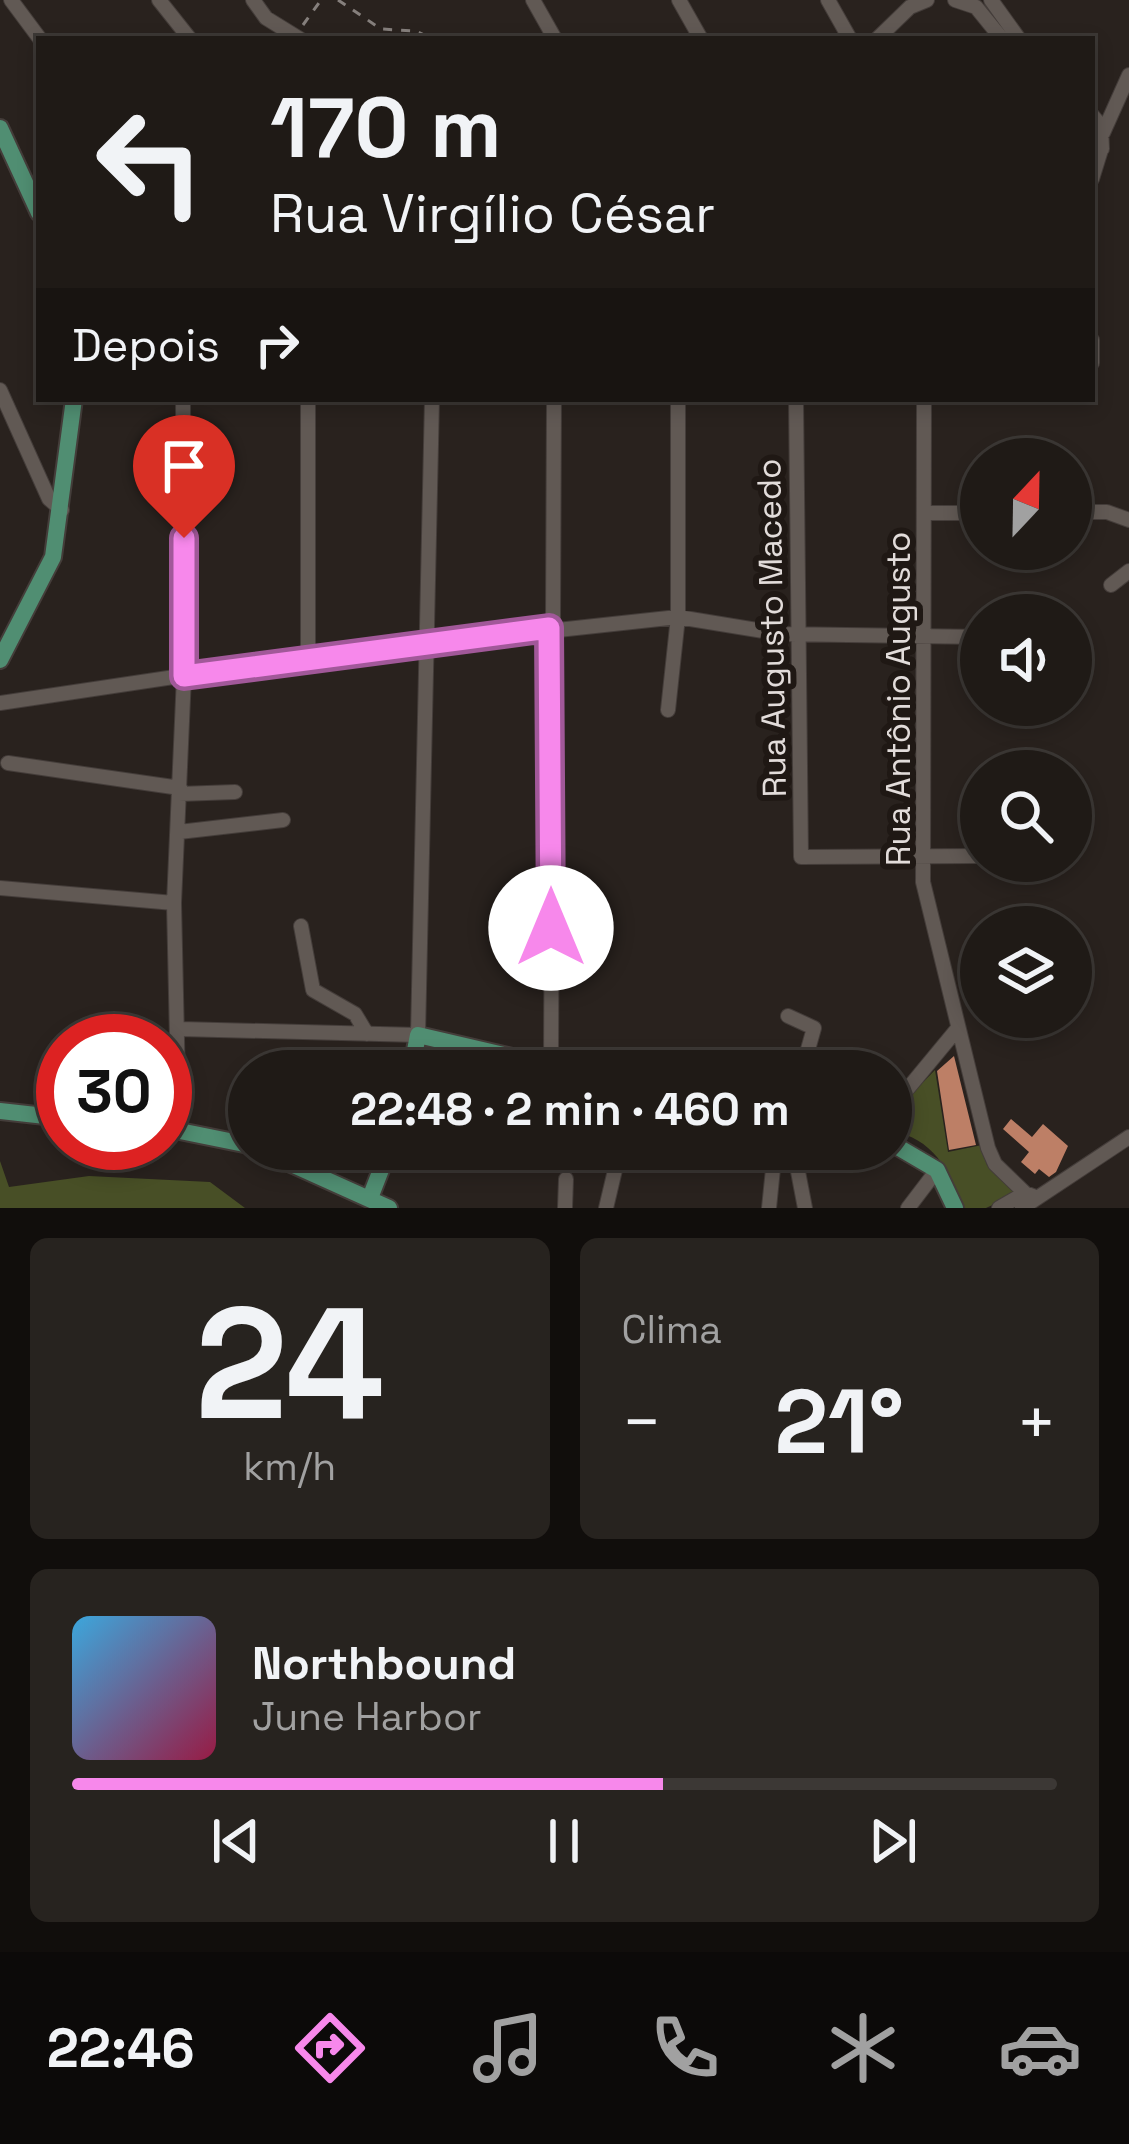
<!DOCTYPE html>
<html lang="pt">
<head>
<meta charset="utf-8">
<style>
  :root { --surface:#1f1a16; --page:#27231f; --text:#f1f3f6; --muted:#a1a1a1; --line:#3c3835; --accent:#f788eb }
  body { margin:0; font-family:"Space Grotesk",sans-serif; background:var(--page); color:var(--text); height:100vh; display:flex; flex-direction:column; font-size:45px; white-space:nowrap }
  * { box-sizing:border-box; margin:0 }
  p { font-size:39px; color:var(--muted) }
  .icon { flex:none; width:66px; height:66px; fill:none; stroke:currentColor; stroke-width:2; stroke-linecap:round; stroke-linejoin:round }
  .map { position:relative; height:1208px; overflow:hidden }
  .side { display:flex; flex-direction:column; gap:30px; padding:30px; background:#110e0c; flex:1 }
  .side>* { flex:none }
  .top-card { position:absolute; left:36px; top:36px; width:1059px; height:366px; border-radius:0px; box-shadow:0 6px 18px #0003,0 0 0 3px var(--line); background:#1f1a16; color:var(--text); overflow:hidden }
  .needle { width:78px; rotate:22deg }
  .controls { position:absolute; left:960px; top:438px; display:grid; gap:24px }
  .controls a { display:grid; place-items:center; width:132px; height:132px; border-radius:50%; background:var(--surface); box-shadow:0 6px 18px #0003,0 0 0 3px var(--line); font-size:60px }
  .speed { position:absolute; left:36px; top:1014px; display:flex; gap:24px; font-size:60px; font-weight:700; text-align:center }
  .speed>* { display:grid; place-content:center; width:156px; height:156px; border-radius:50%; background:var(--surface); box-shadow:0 6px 18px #0003,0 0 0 3px var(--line); line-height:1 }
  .speed .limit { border:18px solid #d22; background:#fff; color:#111 }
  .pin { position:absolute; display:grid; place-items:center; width:102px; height:102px; color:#fff; margin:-123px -51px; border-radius:50% 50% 50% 0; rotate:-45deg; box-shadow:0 0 12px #0007 }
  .pin .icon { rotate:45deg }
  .me { position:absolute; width:132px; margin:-66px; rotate:0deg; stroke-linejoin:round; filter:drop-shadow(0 0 9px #0008) }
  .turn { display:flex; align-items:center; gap:42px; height:252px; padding:0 36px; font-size:54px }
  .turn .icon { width:156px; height:156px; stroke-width:2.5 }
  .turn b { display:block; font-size:84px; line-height:102px }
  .then { display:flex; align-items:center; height:114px; padding:0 36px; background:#0003; gap:24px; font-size:45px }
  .big { font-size:90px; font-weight:600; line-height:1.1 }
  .side .card { flex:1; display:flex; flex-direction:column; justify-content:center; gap:18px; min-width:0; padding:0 42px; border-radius:18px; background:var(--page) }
  .side .dial { align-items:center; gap:0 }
  .dial b { font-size:156px; line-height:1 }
  .song { display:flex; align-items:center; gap:36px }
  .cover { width:144px; height:144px; border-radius:18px; background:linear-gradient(135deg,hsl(200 70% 55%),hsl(340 70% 35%)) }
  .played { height:12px; border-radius:6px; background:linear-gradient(90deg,var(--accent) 60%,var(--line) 60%) }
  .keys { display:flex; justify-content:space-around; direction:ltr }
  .heat { display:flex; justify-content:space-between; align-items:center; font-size:66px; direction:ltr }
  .side .tiles { flex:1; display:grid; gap:30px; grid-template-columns:1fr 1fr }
  .card:last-child { grid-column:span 2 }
  .trip { position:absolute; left:228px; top:1050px; width:684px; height:120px; border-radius:60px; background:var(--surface); box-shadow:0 6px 18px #0003,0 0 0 3px var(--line); font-weight:600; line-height:120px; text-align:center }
  .menu { display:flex; height:192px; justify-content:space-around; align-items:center; background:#0c0a09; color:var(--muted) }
  .menu .icon { width:84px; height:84px }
  .menu .on { color:var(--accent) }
  .menu b { font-size:54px; color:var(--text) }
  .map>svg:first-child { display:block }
  .green { fill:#484f26 }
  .building { fill:#bd7f66 }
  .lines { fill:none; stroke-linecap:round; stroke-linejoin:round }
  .minor-casing { stroke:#443d3a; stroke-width:16 }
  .major-casing { stroke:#443d3a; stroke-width:20 }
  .path { stroke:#857f7c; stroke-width:3; stroke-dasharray:9 9; stroke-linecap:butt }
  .minor { stroke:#615954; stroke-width:14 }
  .major { stroke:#508e72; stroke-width:16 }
  .route-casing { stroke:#a15899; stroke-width:30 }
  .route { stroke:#f788eb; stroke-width:21 }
  .labels { text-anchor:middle; stroke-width:12; stroke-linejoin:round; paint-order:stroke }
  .street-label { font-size:33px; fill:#e2dcda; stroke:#1f1814 }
</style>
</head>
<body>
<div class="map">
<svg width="1129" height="1208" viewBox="0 0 1129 1208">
  <rect width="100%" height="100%" fill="#29221e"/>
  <path class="green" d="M935,1070l13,82 34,-7 5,20 29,29 -30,14h-23c-13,-39 -31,-70 -72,-77v-16z
    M0,1161l9,26 80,-11 121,6 35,26h-245z"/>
  <path class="building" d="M954,1056l22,89 -27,5 -12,-79z
    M1011,1119l21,18 11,-13 25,22 -12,26 -7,5 -10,-8 -4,5 -14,-12 8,-10 -26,-23z"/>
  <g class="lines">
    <defs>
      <path id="minor" d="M11,0l29,39
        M159,0l31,39
        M253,0l13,18 34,21
        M533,0l22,39
        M679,0l22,39
        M828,0l22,39
        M955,0l21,7 26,32
        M991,0l28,39
        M877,39l33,-32 17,-7
        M1092,115l9,11 1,23 -10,9
        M1103,133l26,-58
        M1092,179l9,-29
        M1092,340v23
        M0,390l49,109 13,11
        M796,399l5,458 180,-1
        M924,399l-1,483 65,266 7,16 30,29
        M1071,512h36l22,8
        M926,513h55
        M1111,585l18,-14
        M1071,635h9
        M308,657v-258
        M0,703l308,-46 370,-40 103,17 200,3
        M668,710l10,-93v-218
        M8,763l172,25
        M179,794l56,-2
        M179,832l104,-12
        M0,888l174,15
        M301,926l12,64 42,24 12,20
        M788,1016l26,12 -12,43
        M180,1029l238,6 14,-636
        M551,1065l3,-666
        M891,1109l67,-81
        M179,1130l-5,-227 10,-227 -1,-277
        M774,1152l22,9 9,47
        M565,1208l1,-29
        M606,1208l14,-59
        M769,1208l6,-59
        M908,1208l29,-38
        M999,1208l26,-15 8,3
        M1022,1208l107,-71"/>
      <path id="major" d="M0,128l39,85
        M0,660l53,-103 21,-158
        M411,1071l7,-36 154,36
        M0,1111l63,7
        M165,1128l84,17
        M891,1143l46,27 18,38
        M258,1149l131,59
        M370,1198l19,-49"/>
    </defs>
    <use href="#minor" class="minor-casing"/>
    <use href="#major" class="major-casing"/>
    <path class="path" d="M338,0l43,29 35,2 16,8
      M303,25l18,-25"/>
    <use href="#minor" class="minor"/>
    <use href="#major" class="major"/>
  </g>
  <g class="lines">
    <defs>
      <path id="route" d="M184,538v138l365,-48 2,300"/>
    </defs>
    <use href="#route" class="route-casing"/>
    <use href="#route" class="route"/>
  </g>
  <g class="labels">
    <g class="street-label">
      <text transform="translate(771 628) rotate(-91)" y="12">Rua Augusto Macedo</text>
      <text transform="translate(898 699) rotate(-90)" y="12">Rua Antônio Augusto</text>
    </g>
  </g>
</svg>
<div class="controls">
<a><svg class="needle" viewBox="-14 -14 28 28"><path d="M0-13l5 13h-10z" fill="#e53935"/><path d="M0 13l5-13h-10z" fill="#a1a1a1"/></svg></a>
<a><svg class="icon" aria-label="sound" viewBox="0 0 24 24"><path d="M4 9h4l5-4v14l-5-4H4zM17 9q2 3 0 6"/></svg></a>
<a><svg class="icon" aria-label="search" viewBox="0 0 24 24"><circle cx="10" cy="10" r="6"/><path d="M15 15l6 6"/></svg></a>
<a><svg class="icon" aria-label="layers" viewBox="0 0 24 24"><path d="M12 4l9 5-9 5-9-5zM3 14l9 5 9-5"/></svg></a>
</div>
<div class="speed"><div class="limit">30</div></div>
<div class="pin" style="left:184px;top:538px;background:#d93025"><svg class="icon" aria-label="arrive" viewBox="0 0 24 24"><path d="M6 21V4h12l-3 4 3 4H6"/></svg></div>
<svg class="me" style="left:551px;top:928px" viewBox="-20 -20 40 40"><circle r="19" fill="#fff"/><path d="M0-13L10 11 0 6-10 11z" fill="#f788eb"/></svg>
<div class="trip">22:48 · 2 min · 460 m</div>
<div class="top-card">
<div class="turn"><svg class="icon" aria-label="left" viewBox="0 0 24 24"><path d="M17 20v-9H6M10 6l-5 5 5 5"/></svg><div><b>170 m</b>Rua Virgílio César</div></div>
<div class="then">Depois<svg class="icon" aria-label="right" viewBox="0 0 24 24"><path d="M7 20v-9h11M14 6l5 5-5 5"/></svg></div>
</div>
</div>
<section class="side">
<div class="tiles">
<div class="card dial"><b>24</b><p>km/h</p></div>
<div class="card"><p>Clima</p>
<div class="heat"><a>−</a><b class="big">21°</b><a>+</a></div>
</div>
<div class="card">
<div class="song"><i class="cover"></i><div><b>Northbound</b><p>June Harbor</p></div></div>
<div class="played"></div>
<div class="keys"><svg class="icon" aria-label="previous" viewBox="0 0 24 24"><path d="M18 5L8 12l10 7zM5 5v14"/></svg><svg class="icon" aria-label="pause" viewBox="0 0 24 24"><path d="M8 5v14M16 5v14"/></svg><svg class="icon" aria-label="next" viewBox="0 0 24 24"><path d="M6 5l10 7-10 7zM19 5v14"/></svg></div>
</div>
</div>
</section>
<nav class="menu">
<b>22:46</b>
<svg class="icon on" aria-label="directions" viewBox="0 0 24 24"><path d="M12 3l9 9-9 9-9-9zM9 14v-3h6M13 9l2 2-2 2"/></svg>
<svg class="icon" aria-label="music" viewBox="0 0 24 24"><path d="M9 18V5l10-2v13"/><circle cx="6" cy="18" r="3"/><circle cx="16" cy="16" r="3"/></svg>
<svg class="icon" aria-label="phone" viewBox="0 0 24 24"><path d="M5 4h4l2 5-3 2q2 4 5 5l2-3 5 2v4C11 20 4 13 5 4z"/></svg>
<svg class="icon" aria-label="climate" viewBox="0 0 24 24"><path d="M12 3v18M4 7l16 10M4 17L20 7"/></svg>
<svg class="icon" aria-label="car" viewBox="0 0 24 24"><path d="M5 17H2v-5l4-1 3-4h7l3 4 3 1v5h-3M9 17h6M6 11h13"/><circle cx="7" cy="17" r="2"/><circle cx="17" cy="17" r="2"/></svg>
</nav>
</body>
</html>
